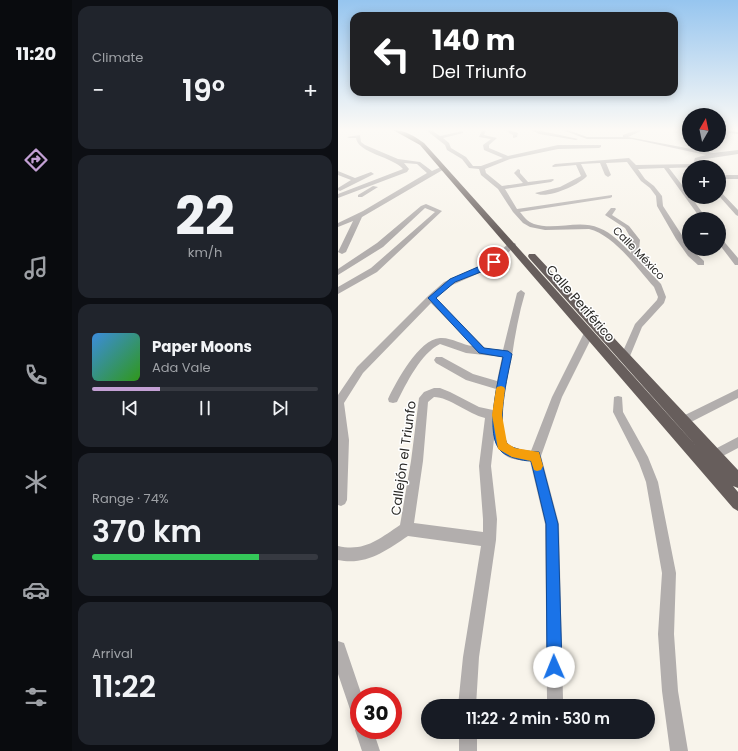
<!DOCTYPE html>
<html lang="en">
<head>
<meta charset="utf-8">
<style>
  :root { --surface:#171b24; --page:#20242c; --text:#f1f3f6; --muted:#9ea1a6; --line:#363941; --accent:#c3a0d4 }
  body { margin:0; font-family:Poppins,sans-serif; background:var(--page); color:var(--text); height:100vh; display:flex; flex-direction:column; font-size:15px; white-space:nowrap }
  * { box-sizing:border-box; margin:0 }
  p { font-size:13px; color:var(--muted) }
  .icon { flex:none; width:22px; height:22px; fill:none; stroke:currentColor; stroke-width:2; stroke-linecap:round; stroke-linejoin:round }
  .map { position:relative; flex:1; overflow:hidden }
  .side { display:flex; flex-direction:column; gap:6px; padding:6px; background:#0d0f14; width:266px }
  .side>* { flex:none }
  .banner { position:absolute; left:12px; top:12px; width:328px; height:84px; border-radius:12px; box-shadow:0 2px 10px #0003; background:#202124; color:#fff; overflow:hidden }
  .needle { width:26px; rotate:9deg }
  .controls { position:absolute; left:344px; top:108px; display:grid; gap:8px }
  .controls a { display:grid; place-items:center; width:44px; height:44px; border-radius:50%; background:var(--surface); box-shadow:0 2px 10px #0003; font-size:20px }
  .speed { position:absolute; left:12px; top:687px; display:flex; gap:8px; font-size:20px; font-weight:700; text-align:center }
  .speed>* { display:grid; place-content:center; width:52px; height:52px; border-radius:50%; background:var(--surface); box-shadow:0 2px 10px #0003; line-height:1 }
  .speed .limit { border:6px solid #d22; background:#fff; color:#111 }
  .pin { position:absolute; display:grid; place-items:center; width:34px; height:34px; color:#fff; margin:-17px; border:2px solid #fff; border-radius:50%; box-shadow:0 1px 4px #0007 }
  .me { position:absolute; width:44px; margin:-22px; rotate:359deg; stroke-linejoin:round; filter:drop-shadow(0 0 3px #0008) }
  .turn { display:flex; align-items:center; gap:14px; height:84px; padding:0 16px; font-size:18px }
  .turn .icon { width:52px; height:52px; stroke-width:2.5 }
  .turn b { display:block; font-size:28px; line-height:34px }
  .big { font-size:30px; font-weight:600; line-height:1.1 }
  .side .tile { flex:1; display:flex; flex-direction:column; justify-content:center; gap:6px; min-width:0; padding:0 14px; border-radius:12px; background:var(--page) }
  .side .dial { align-items:center; gap:0 }
  .dial b { font-size:52px; line-height:1 }
  .song { display:flex; align-items:center; gap:12px }
  .cover { width:48px; height:48px; border-radius:6px; background:linear-gradient(135deg,hsl(210 70% 55%),hsl(110 70% 35%)) }
  .played { height:4px; border-radius:2px; background:linear-gradient(90deg,var(--accent) 30%,var(--line) 30%) }
  .keys { display:flex; justify-content:space-around; direction:ltr }
  .heat { display:flex; justify-content:space-between; align-items:center; font-size:22px; direction:ltr }
  .charge { height:6px; border-radius:3px; background:linear-gradient(90deg,#34c759 74%,var(--line) 0) }
  .trip { position:absolute; left:83px; top:699px; width:234px; height:40px; border-radius:20px; background:var(--surface); box-shadow:0 2px 10px #0003; font-weight:600; line-height:40px; text-align:center }
  main { display:flex; flex:1; min-height:0 }
  .dock { display:flex; flex-direction:column; width:72px; justify-content:space-around; align-items:center; background:#090b0e; color:var(--muted) }
  .dock .icon { width:28px; height:28px }
  .dock .active { color:var(--accent) }
  .dock b { font-size:18px; color:var(--text) }
  .map>svg:first-child { display:block }
  .lines { fill:none; stroke-linecap:round; stroke-linejoin:round }
  .minor { fill:#b2aead; fill-rule:evenodd }
  .highway { fill:#675e5c; fill-rule:evenodd }
  .route { fill:#1a73e8; stroke:#114b97 }
  .slow { fill:#f59e0b }
  .labels { text-anchor:middle; stroke-width:3; stroke-linejoin:round; paint-order:stroke }
  .far-street-label { font-size:11px; fill:#2b2a27; stroke:#fff }
  .street-label { font-size:13px; fill:#2b2a27; stroke:#fff }
</style>
</head>
<body>
<main>
<nav class="dock">
<b>11:20</b>
<svg class="icon active" aria-label="directions" viewBox="0 0 24 24"><path d="M12 3l9 9-9 9-9-9zM9 14v-3h6M13 9l2 2-2 2"/></svg>
<svg class="icon" aria-label="music" viewBox="0 0 24 24"><path d="M9 18V5l10-2v13"/><circle cx="6" cy="18" r="3"/><circle cx="16" cy="16" r="3"/></svg>
<svg class="icon" aria-label="phone" viewBox="0 0 24 24"><path d="M5 4h4l2 5-3 2q2 4 5 5l2-3 5 2v4C11 20 4 13 5 4z"/></svg>
<svg class="icon" aria-label="climate" viewBox="0 0 24 24"><path d="M12 3v18M4 7l16 10M4 17L20 7"/></svg>
<svg class="icon" aria-label="car" viewBox="0 0 24 24"><path d="M5 17H2v-5l4-1 3-4h7l3 4 3 1v5h-3M9 17h6M6 11h13"/><circle cx="7" cy="17" r="2"/><circle cx="17" cy="17" r="2"/></svg>
<svg class="icon" aria-label="filters" viewBox="0 0 24 24"><path d="M4 7h16M4 17h16"/><circle cx="9" cy="7" r="2"/><circle cx="15" cy="17" r="2"/></svg>
</nav>
<section class="side">
<div class="tile"><p>Climate</p>
<div class="heat"><a>−</a><b class="big">19°</b><a>+</a></div>
</div>
<div class="tile dial"><b>22</b><p>km/h</p></div>
<div class="tile">
<div class="song"><i class="cover"></i><div><b>Paper Moons</b><p>Ada Vale</p></div></div>
<div class="played"></div>
<div class="keys"><svg class="icon" aria-label="previous" viewBox="0 0 24 24"><path d="M18 5L8 12l10 7zM5 5v14"/></svg><svg class="icon" aria-label="pause" viewBox="0 0 24 24"><path d="M8 5v14M16 5v14"/></svg><svg class="icon" aria-label="next" viewBox="0 0 24 24"><path d="M6 5l10 7-10 7zM19 5v14"/></svg></div>
</div>
<div class="tile"><p>Range · 74%</p><b class="big">370 km</b><div class="charge"></div></div>
<div class="tile"><p>Arrival</p><b class="big">11:22</b></div>
</section>
<div class="map">
<svg width="400" height="751" viewBox="0 0 400 751">
  <rect width="100%" height="100%" fill="#f8f4eb"/>
  <g class="lines">
    <path class="minor" d="M88,130h5l9,6 23,-5v2l-20,5 6,5 2,5 15,9 7,9h8l22,-8 -19,-8 -1,-5 8,-6 -12,-2 3,-7h4l-2,5 13,3 -8,7v3l19,8 50,-11h43v2l-2,1 -41,1 -48,10 -25,10 1,4 16,13 21,-3 -9,-10 4,-4 2,1v3l8,9 25,-3 1,1 -3,2 -46,7 12,20 95,-14v2l-2,1 -90,14c4,5 8,10 14,12 21,7 45,-5 65,4 13,5 22,15 32,25l1,-13 -7,-12 -20,-13 6,-7h4l1,1 -4,6 17,11 11,14 -2,20 23,24 5,13 -2,6 -22,24 -14,34h-6l-2,-3 15,-34 22,-24 1,-3 -4,-10c-17,-19 -40,-52 -65,-58l-44,1 -15,-3 -7,-4 -10,-11 -15,-23 -17,-14 -2,-6 -10,-1 -7,-9 -15,-9 -2,-5z
      M166,130h6l8,3 -1,4 -4,1v-3z
      M193,130h6l41,9 -2,1 -37,-6z
      M224,130h6l19,7h36v-2l14,-5h6l-15,7 85,16 25,-3v4l-39,6 -1,3 3,4 -32,1 20,26v3h2l16,22h-6l-37,-51 -26,1 7,10 9,7 8,10 1,10 26,40v3h2l13,12v4h-6l-10,-9 -12,-17 -19,-33 -1,-10 -6,-8 -9,-7 -14,-19 -21,1 5,12 -3,2 -3,-2 -5,-12 -19,1 6,12c-8,9 -41,24 -52,17l25,-6 21,-11 -5,-11 -23,2 -1,-1 3,-2 74,-6 7,7 57,-1 2,-6 11,-3 -74,-16h-45z
      M381,130l19,2v2l-9,-1 -2,5 -8,1v-2l4,-1 1,-4z
      M22,135l1,7 4,3 33,14 22,3 12,9 11,-5 3,2 -84,49 -16,35 -4,2 -4,-2 15,-31 -15,6v-4l25,-12 64,-38 -10,-9 -13,-1 5,6 -2,3 -69,26v-4l65,-25c-10,-12 -45,-16 -47,-31h-7l-2,-1z
      M0,171l17,7 16,-6 3,2 -34,17 -2,-1v-2l13,-8 -13,-5z
      M381,175h19v4h-19z
      M35,186l5,1 -16,10h-4v-2z
      M381,190l19,20v6l-2,-1 -17,-19z
      M88,204l16,7 -65,61 -39,22v-7l33,-19 64,-56 -10,-4 -42,39 -45,28v-6l39,-26 44,-37z
      M381,237l2,1 17,20v7h-3l-16,-21z
      M171,243h6l1,2 -23,22 -43,19 -14,12 49,50 5,1 13,1 14,-57 4,-3 4,3c-6,20 -10,42 -13,63 -5,27 -16,61 -5,87l7,5 17,3 21,-54 32,-64 5,-3 5,3 -32,64 -21,59 18,68 4,175 -2,6h-12l-2,-6 -2,-175 -15,-63c-20,-1 -28,-3 -36,-22l-3,27 6,53 -1,21 -17,117 -3,49h-18l5,-49 18,-111 -73,-10c-22,15 -43,30 -70,24v-14c27,6 41,-7 62,-21l11,-64 8,-63 5,-6 10,-4h6l10,4 29,15 14,3 3,-21 -30,-9 -30,-17 -2,-3 2,-3h6l31,17 24,7 5,-24 -36,-4 -26,-9c-19,9 -34,40 -43,58l-4,1 -4,-1 -1,-3c8,-17 31,-60 52,-61 11,-1 22,7 33,8l-42,-43 -68,70 -19,30 5,37 -2,60 -2,4 -4,2 -3,-1v-110l19,-28 71,-71 16,-14 43,-19zM96,397c15,0 34,17 51,21l-6,48 4,53v13l-69,-9 9,-62 5,-59z
      M400,389v9l-45,23 -4,2 -4,-2 -1,-3 1,-3z
      M280,396l4,1 1,15 25,45 10,25 18,91 -2,61 4,57 10,60h-18l-8,-60 -4,-57 4,-61 -16,-91 -7,-19 -26,-51 1,-15z
      M400,437v11l-17,9 -4,-1 -2,-4 2,-4z
      M0,641l6,2 18,53h-3v25l-6,-3 -15,-44z
      M21,723v7h14l7,21h-18l-7,-21z
      M121,732h18v19h-18z"/>
    <path class="highway" d="M55,130c12,0 21,6 31,13l274,305 -169,-190 -1,-2 1,-2h6l203,216v18l-5,-2 5,6v19l-5,-3 -313,-363z"/>
  </g>
  <linearGradient id="sky" x2="0" y2="1"><stop stop-color="#96c5ef"/><stop offset="0.55" stop-color="#fcfaf6"/><stop offset="1" stop-color="#fcfaf6" stop-opacity="0"/></linearGradient>
  <rect width="400" height="235" fill="url(#sky)"/>
  <path class="route" d="M156,260l3,1v3l-11,6 -31,12 -19,16 48,50 24,3 4,3c-4,21 -18,75 -3,92l15,5 15,1 19,72 4,143 -2,6 -6,2 -5,-2 -2,-6 -1,-143 -15,-63c-9,0 -23,-4 -29,-9 -19,-15 -3,-75 1,-95l-24,-4 -51,-55 22,-19z"/>
  <path class="slow" d="M163,386l3,1 1,2 -3,26 5,28 8,5 24,4 4,14 -2,4 -4,1 -3,-1 -3,-9 -19,-4 -14,-8 -6,-34 4,-26 1,-2z"/>
  <g class="labels">
    <g class="far-street-label">
      <text transform="translate(301 253) rotate(46)" y="4">Calle México</text>
    </g>
    <g class="street-label">
      <text transform="translate(243 303) rotate(49)" y="5">Calle Periférico</text>
      <text transform="translate(65 458) rotate(-82)" y="5">Callejón el Triunfo</text>
    </g>
  </g>
</svg>
<div class="controls">
<a><svg class="needle" viewBox="-14 -14 28 28"><path d="M0-13l5 13h-10z" fill="#e53935"/><path d="M0 13l5-13h-10z" fill="#9ea1a6"/></svg></a>
<a>+</a>
<a>−</a>
</div>
<div class="speed"><div class="limit">30</div></div>
<div class="pin" style="left:156px;top:262px;background:#d93025"><svg class="icon" aria-label="arrive" viewBox="0 0 24 24"><path d="M6 21V4h12l-3 4 3 4H6"/></svg></div>
<svg class="me" style="left:216px;top:667px" viewBox="-20 -20 40 40"><circle r="19" fill="#fff"/><path d="M0-13L10 11 0 6-10 11z" fill="#1a73e8"/></svg>
<div class="trip">11:22 · 2 min · 530 m</div>
<div class="banner">
<div class="turn"><svg class="icon" aria-label="left" viewBox="0 0 24 24"><path d="M17 20v-9H6M10 6l-5 5 5 5"/></svg><div><b>140 m</b>Del Triunfo</div></div>
</div>
</div>
</main>
</body>
</html>
